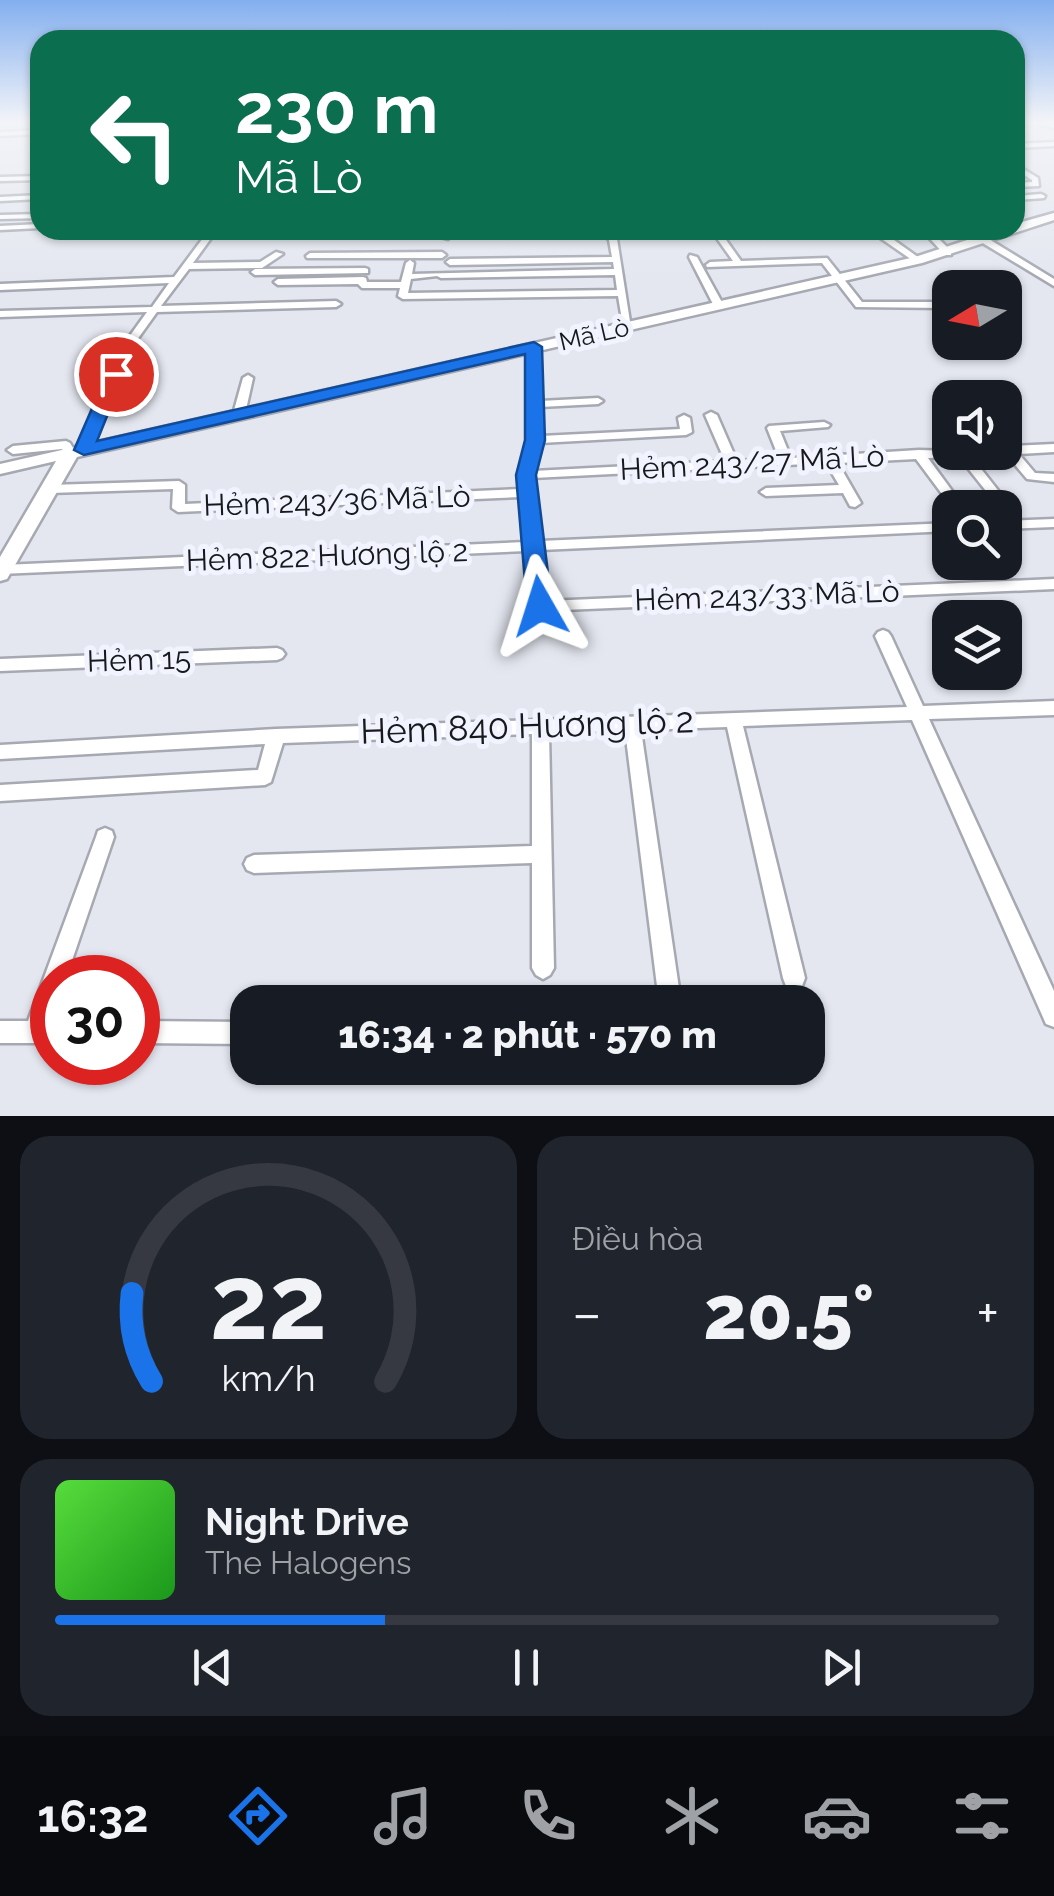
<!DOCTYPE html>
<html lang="vi">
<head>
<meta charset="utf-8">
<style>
  :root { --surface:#171b24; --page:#20242c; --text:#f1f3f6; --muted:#9ea1a6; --line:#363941; --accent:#1a73e8 }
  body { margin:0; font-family:Raleway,sans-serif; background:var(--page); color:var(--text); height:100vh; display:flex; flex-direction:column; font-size:38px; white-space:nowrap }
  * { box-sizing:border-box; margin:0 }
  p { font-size:32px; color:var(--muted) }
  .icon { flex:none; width:55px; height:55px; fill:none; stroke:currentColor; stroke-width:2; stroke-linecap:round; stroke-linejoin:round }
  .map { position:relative; height:1116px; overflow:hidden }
  .side { display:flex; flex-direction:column; gap:20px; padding:20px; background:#0d0f14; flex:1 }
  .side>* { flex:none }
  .banner { position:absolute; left:30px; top:30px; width:995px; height:210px; border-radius:30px; box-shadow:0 2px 8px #0004; background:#0b6e4f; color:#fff; overflow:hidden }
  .needle { width:65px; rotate:260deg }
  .buttons { position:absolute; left:932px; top:270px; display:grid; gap:20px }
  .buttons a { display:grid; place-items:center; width:90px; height:90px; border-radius:20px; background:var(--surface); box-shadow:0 2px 8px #0004; font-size:50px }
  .speed { position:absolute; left:30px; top:955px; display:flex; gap:20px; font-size:50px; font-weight:700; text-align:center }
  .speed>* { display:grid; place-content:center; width:130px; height:130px; border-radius:50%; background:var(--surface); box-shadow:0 2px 8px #0004; line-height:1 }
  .speed .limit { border:15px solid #d22; background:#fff; color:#111 }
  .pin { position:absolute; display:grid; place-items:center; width:85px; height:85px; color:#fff; margin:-42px; border:5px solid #fff; border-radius:50%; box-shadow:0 2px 10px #0007 }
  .me { position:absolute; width:110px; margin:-55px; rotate:354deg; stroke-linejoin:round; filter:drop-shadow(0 0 8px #0008) }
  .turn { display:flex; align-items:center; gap:35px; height:210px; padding:0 40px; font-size:45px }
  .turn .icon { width:130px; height:130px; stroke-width:2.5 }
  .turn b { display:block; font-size:70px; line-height:85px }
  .big { font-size:75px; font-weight:800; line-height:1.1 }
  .side .card { flex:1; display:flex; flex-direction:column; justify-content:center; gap:15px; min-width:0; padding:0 35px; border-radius:30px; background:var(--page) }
  .side .dial { align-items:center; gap:0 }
  .dial svg { height:260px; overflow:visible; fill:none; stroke:var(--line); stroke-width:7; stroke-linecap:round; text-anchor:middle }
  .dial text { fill:var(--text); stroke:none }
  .song { display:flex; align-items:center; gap:30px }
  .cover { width:120px; height:120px; border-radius:15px; background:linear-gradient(135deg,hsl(110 70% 55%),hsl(120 70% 35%)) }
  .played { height:10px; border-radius:5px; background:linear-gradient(90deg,var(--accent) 35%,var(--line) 35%) }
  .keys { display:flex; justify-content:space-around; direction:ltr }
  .heat { display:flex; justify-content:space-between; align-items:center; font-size:55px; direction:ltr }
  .side .tiles { flex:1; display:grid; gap:20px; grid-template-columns:1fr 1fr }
  .card:last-child { grid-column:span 2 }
  .trip { position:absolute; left:230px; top:985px; width:595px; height:100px; border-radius:30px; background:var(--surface); box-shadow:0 2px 8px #0004; font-weight:800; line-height:100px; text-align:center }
  .tabs { display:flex; height:160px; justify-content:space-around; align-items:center; background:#090b0e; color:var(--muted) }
  .tabs .icon { width:70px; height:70px }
  .tabs .current { color:var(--accent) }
  .tabs b { font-size:45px; color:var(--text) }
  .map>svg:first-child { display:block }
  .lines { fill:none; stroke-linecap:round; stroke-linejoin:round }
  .street-casing { stroke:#a6a9b2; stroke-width:5 }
  .secondary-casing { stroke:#a6a9b2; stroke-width:5 }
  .street { fill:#fff; fill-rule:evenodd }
  .secondary { fill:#fff; fill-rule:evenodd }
  .route { fill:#1a73e8; stroke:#114b97; stroke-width:2.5 }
  .labels { text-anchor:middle; stroke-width:10; stroke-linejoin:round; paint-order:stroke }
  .far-street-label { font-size:25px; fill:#18191c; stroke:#f1f4fe }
  .street-label { font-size:30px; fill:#18191c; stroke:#f1f4fe }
  .near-street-label { font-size:35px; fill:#18191c; stroke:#f1f4fe }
</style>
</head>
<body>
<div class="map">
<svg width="1054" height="1116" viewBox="0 0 1054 1116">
  <rect width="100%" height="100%" fill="#e4e7f0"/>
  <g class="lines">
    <defs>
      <path id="street" d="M40,130v4l-40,2v-4z
        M1054,142v4l-39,2v-4z
        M1015,164l23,14 1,8 -24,1v-4l17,-1v-2l-17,-11z
        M40,176v4l-40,1v-4z
        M1041,194l4,2 -1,2 -29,2v-4z
        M40,195v4l-40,2v-4z
        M40,214v4l-40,1v-4z
        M40,224v4l-40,2v-4z
        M209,230h8l-24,33 67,-1 16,-10 7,2 -21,14 -73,1 -28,37 175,-5 5,3 -5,3 -179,5 -23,32 -44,105 -2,3h-8l-2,-3 46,-105 23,-32 -147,5v-6l152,-4 17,-24 -169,7v-6l174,-7z
        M443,230h8l-3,9 -7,-2z
        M598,230h9l10,9 14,89 -8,-2 -5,-30 -215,3 -5,-3 2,-8h-38l-4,-4 -80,1 -4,-3 4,-3 85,-2 3,1 1,4h34l5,-19 4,-3 4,3 -2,11 202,-5 -1,-7 -163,3 -4,-3 4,-3 162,-2 -3,-17zM615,275l2,15 -209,3 3,-14 26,-3 4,2z
        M711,230h8l22,31 86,-3 35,44h82l5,3 -5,3 -88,-1 -34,-44 -115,4 -1,-2 4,-3 23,-1z
        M873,230h7l42,30 -7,2 -42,-29z
        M922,230h8l21,21v4h-6z
        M981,238h6l67,41v7l-73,-44z
        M310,253l132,-1 4,3 -4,3h-135l-1,-2z
        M690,255l7,2 27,49 -2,2 -8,-2 -25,-49z
        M365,268l3,1v4l-113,2 -4,-3 4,-3z
        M534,344l5,3 1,54 58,-3 5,3 -5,3 -58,3 1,29 139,-7 -2,-11 6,-3 6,3 2,14 -6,3 -146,8 -7,28 192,-10 -20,-46 6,-3 6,3 20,46 42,-3 -12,-30 2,-2 55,-4 6,3 -2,2 -48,4 11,27 128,-8 65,2 -13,4 33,42 -6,4 -4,-1 -35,-44 -31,1 30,41 -6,4 -4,-1 -32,-43 -78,4 23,40 -6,4 -5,-1 -7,-13 -77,3 -6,-4 6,-4 73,-3 -13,-22 -293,15 7,63 410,-18v8l-409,19 6,51 507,-22v10l-514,22 -5,-1 -2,-4 -6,-55 -527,23v-8l3,-1 523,-23 -4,-45 -344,15 -6,-4 1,-19 -123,4 -6,-4 6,-4 129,-4 6,4v19l336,-15 -1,-14 9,-35v-93z
        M248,375l5,3 -8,36 -6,3 -4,-1 -2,-2 10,-36z
        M66,441l4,2 6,10 -2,3h-8l-4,-7 -49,5 -6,-4 6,-4z
        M1054,444v8l-35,2 16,19 19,1v8l-27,-3 -21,-25 -6,-2h5v-5l4,-1z
        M1054,519v8l-49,2v-8z
        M883,630l5,2 3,4 32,70 131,-5v14l-125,4 125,272v36l-8,-3 -134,-304 -169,6 62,252 -3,8 -8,3 -8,-3 -3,-8 -56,-251 -86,3 40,272h-22l-34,-272 -76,3 5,235 -4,7 -7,4 -7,-4 -4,-7v-105l-278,10 -7,-3 -3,-6 3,-6 7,-3 278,-9v-112l-249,9 -12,39 -6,3 -265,16v-16l258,-15 7,-26 -265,15v-14l276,-16 631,-22 -32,-71 3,-4z
        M277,648l5,2 3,4 -3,4 -5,2 -277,11v-12z
        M105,828l7,3 2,6 -48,141h-14v37l-2,6h2v22h-52v-22h28l68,-184 2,-6z
        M138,1021l110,1v22l-110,-1z"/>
      <path id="secondary" d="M1038,122h16v6l-15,-4z
        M1054,213v7l-132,43 -845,194 -70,122 -7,2v-24l56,-96 -56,13v-10l915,-207 83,-27h17v-6z"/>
    </defs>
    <use href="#street" class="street-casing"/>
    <use href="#secondary" class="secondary-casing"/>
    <use href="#street" class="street"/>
    <use href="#secondary" class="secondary"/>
  </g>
  <linearGradient id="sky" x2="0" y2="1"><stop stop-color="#83afef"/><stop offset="0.44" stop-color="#f3f4f8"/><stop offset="1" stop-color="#f3f4f8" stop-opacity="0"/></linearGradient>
  <rect width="1054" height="278" fill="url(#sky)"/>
  <path class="route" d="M534,342l8,5 3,93 -9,35 16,131 -12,9 -13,-9 -11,-131 9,-35v-86l-441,101 -10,-5 33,-76 9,-5 8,5 -27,67z"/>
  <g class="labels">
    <g class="far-street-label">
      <text transform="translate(594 334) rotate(-13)" y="9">Mã Lò</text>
    </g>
    <g class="street-label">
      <text transform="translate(752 463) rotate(-3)" y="10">Hẻm 243/27 Mã Lò</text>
      <text transform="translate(337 501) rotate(-2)" y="10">Hẻm 243/36 Mã Lò</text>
      <text transform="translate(327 556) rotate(-2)" y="10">Hẻm 822 Hương lộ 2</text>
      <text transform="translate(767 596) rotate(-2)" y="10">Hẻm 243/33 Mã Lò</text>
      <text transform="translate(139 660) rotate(-2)" y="10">Hẻm 15</text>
    </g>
    <g class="near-street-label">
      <text transform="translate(527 726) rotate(-2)" y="12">Hẻm 840 Hương lộ 2</text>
    </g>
  </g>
</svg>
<div class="buttons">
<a><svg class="needle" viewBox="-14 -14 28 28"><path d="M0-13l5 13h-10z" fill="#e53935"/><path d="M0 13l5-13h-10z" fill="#9ea1a6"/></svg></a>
<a><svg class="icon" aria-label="sound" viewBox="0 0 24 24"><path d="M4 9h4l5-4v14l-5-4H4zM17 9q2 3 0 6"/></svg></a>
<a><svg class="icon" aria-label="search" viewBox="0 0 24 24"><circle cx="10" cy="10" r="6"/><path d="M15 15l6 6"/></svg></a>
<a><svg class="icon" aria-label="layers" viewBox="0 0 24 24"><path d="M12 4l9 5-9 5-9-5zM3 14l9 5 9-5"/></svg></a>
</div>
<div class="speed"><div class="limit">30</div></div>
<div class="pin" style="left:116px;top:374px;background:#d93025"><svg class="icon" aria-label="arrive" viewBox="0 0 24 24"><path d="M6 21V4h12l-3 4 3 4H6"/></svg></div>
<svg class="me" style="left:540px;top:606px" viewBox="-20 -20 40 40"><path d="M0-17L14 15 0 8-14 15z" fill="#1a73e8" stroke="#fff" stroke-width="4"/></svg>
<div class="trip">16:34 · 2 phút · 570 m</div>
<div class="banner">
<div class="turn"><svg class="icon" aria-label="left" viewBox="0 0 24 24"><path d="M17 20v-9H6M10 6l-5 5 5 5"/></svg><div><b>230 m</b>Mã Lò</div></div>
</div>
</div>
<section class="side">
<div class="tiles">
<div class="card dial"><svg viewBox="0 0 100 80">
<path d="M14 69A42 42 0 1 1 86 69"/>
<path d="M14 69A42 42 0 0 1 8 42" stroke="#1a73e8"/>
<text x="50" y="56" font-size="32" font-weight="700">22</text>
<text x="50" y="72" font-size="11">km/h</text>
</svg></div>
<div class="card"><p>Điều hòa</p>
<div class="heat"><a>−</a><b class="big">20.5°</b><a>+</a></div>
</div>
<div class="card">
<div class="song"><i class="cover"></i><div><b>Night Drive</b><p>The Halogens</p></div></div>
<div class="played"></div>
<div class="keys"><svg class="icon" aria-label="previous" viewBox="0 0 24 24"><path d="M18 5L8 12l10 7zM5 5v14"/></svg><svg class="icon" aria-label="pause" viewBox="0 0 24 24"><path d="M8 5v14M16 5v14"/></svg><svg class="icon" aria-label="next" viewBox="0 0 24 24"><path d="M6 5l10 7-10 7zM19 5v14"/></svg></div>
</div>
</div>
</section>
<nav class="tabs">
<b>16:32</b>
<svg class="icon current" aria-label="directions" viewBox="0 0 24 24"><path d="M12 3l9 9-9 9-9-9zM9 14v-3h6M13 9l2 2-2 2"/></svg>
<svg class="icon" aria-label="music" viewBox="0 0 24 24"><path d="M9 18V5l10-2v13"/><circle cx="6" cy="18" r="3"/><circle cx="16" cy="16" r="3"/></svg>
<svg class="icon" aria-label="phone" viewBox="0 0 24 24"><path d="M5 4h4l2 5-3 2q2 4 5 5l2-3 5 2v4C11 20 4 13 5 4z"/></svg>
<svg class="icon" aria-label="climate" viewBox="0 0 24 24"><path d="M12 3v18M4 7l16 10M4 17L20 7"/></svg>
<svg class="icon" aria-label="car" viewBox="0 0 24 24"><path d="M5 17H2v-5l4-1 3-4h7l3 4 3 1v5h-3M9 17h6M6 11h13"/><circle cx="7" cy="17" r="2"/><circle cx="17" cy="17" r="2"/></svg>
<svg class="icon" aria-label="filters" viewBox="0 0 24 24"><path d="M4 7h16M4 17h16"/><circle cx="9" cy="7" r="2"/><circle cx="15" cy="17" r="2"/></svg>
</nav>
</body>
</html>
